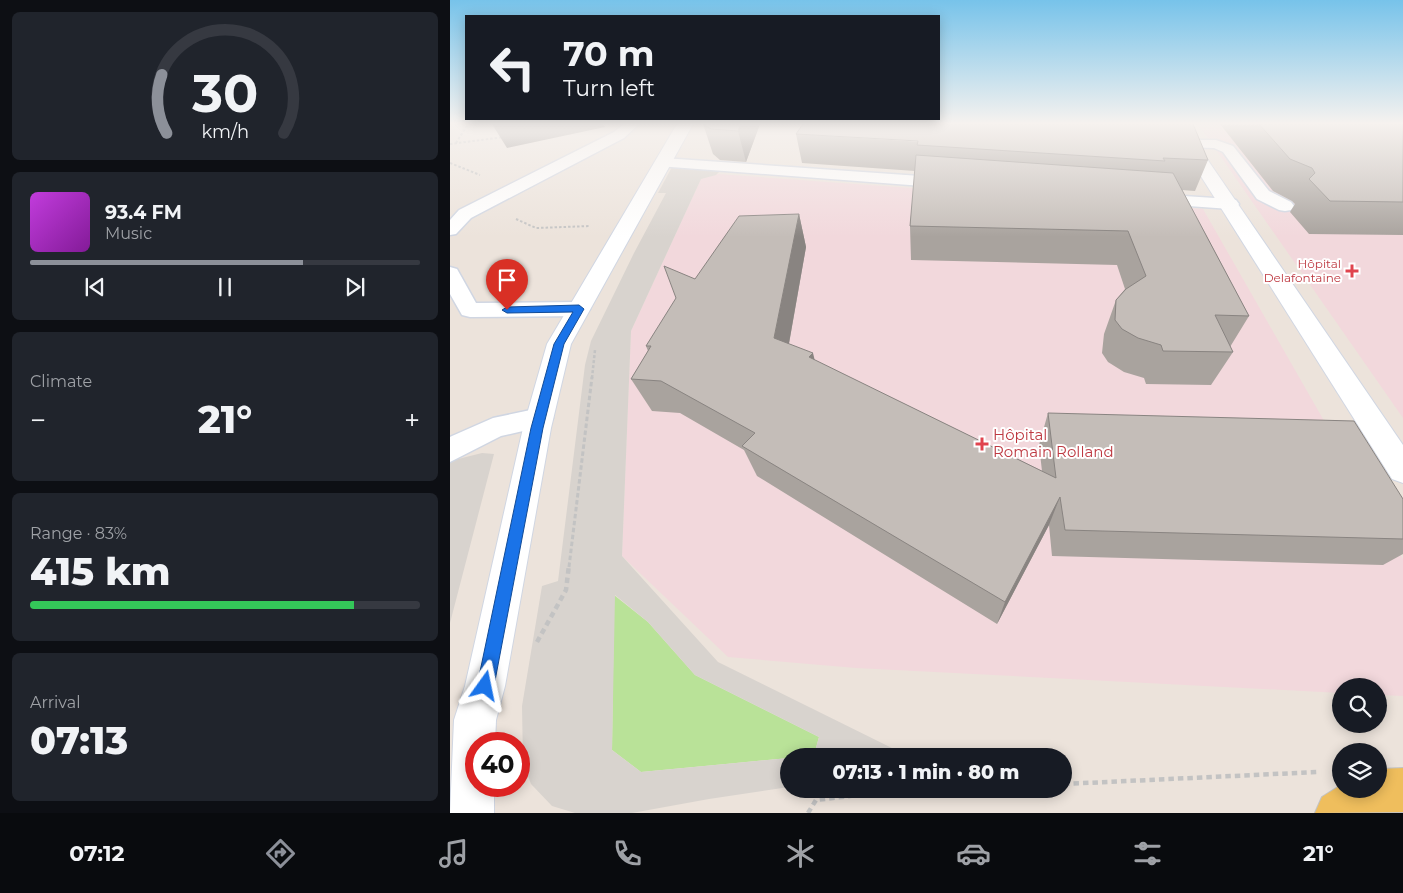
<!DOCTYPE html>
<html lang="en">
<head>
<meta charset="utf-8">
<style>
  :root { --surface:#171b24; --page:#20242c; --text:#f1f3f6; --muted:#9ea1a6; --line:#363941; --accent:#8c9099 }
  body { margin:0; font-family:Montserrat,sans-serif; background:var(--page); color:var(--text); height:100vh; display:flex; flex-direction:column; font-size:19px; white-space:nowrap }
  * { box-sizing:border-box; margin:0 }
  p { font-size:16px; color:var(--muted) }
  .icon { flex:none; width:28px; height:28px; fill:none; stroke:currentColor; stroke-width:2; stroke-linecap:round; stroke-linejoin:round }
  .map { position:relative; flex:1; overflow:hidden }
  .details { display:flex; flex-direction:column; gap:12px; padding:12px; background:#0d0f14; width:450px }
  .details>* { flex:none }
  .banner { position:absolute; left:15px; top:15px; width:475px; height:105px; border-radius:0px; box-shadow:0 2px 12px #0003; background:#171b24; color:var(--text); overflow:hidden }
  .controls { position:absolute; left:882px; top:678px; display:grid; gap:10px }
  .controls a { display:grid; place-items:center; width:55px; height:55px; border-radius:50%; background:var(--surface); box-shadow:0 2px 12px #0003; font-size:25px }
  .speed { position:absolute; left:15px; top:732px; display:flex; gap:10px; font-size:25px; font-weight:700; text-align:center }
  .speed>* { display:grid; place-content:center; width:65px; height:65px; border-radius:50%; background:var(--surface); box-shadow:0 2px 12px #0003; line-height:1 }
  .speed .limit { border:8px solid #d22; background:#fff; color:#111 }
  .pin { position:absolute; display:grid; place-items:center; width:42px; height:42px; color:#fff; margin:-51px -21px; border-radius:50% 50% 50% 0; rotate:-45deg; box-shadow:0 0 5px #0007 }
  .pin .icon { rotate:45deg }
  .me { position:absolute; width:55px; margin:-28px; rotate:12deg; stroke-linejoin:round; filter:drop-shadow(0 0 4px #0008) }
  .turn { display:flex; align-items:center; gap:18px; height:105px; padding:0 15px; font-size:22px }
  .turn .icon { width:65px; height:65px; stroke-width:2.5 }
  .turn b { display:block; font-size:35px; line-height:42px }
  .big { font-size:38px; font-weight:800; line-height:1.1 }
  .details .card { flex:1; display:flex; flex-direction:column; justify-content:center; gap:8px; min-width:0; padding:0 18px; border-radius:8px; background:var(--page) }
  .details .dial { align-items:center; gap:0 }
  .dial svg { height:130px; overflow:visible; fill:none; stroke:var(--line); stroke-width:7; stroke-linecap:round; text-anchor:middle }
  .dial text { fill:var(--text); stroke:none }
  .song { display:flex; align-items:center; gap:15px }
  .cover { width:60px; height:60px; border-radius:8px; background:linear-gradient(135deg,hsl(290 70% 55%),hsl(290 70% 35%)) }
  .played { height:5px; border-radius:2px; background:linear-gradient(90deg,var(--accent) 70%,var(--line) 70%) }
  .keys { display:flex; justify-content:space-around; direction:ltr }
  .heat { display:flex; justify-content:space-between; align-items:center; font-size:28px; direction:ltr }
  .charge { height:8px; border-radius:4px; background:linear-gradient(90deg,#34c759 83%,var(--line) 0) }
  .trip { position:absolute; left:330px; top:748px; width:292px; height:50px; border-radius:25px; background:var(--surface); box-shadow:0 2px 12px #0003; font-weight:800; line-height:50px; text-align:center }
  .menu { display:flex; height:80px; justify-content:space-around; align-items:center; background:#090b0e; color:var(--muted) }
  .menu .icon { width:35px; height:35px }
  .menu .on { color:var(--accent) }
  .menu b { font-size:22px; color:var(--text) }
  main { display:flex; flex:1; min-height:0 }
  .map>svg:first-child { display:block }
  .medical { fill:#f2d8dc }
  .green { fill:#b9e298 }
  .plaza { fill:#d8d3ce }
  .lines { fill:none; stroke-linecap:round; stroke-linejoin:round }
  .service-casing { stroke:#d0d6e2; stroke-width:3 }
  .minor-casing { stroke:#d0d6e2; stroke-width:2 }
  .tertiary-casing { stroke:#d0d6e2; stroke-width:2 }
  .primary-casing { stroke:#c3c3c3; stroke-width:2 }
  .path-far3 { stroke:#c3c3c3; stroke-width:2; stroke-dasharray:2.5 2; stroke-linecap:butt }
  .path-far2 { stroke:#c3c3c3; stroke-width:2.5; stroke-dasharray:3 2; stroke-linecap:butt }
  .path-far1 { stroke:#c3c3c3; stroke-width:3; stroke-dasharray:4.5 2.5; stroke-linecap:butt }
  .path { stroke:#c3c3c3; stroke-width:4.5; stroke-dasharray:5.5 4; stroke-linecap:butt }
  .service { fill:#fff; fill-rule:evenodd }
  .minor { fill:#fff; fill-rule:evenodd }
  .tertiary { fill:#fff; fill-rule:evenodd }
  .primary { fill:#efbe5d; fill-rule:evenodd }
  .wall { fill:#a9a39e }
  .shaded-wall { fill:#898481 }
  .building { fill:#c4bdb8; stroke:#898481 }
  .route { fill:#1a73e8; stroke:#114b97 }
  .health-dot { fill:#e0444e; stroke:#fff; stroke-width:2 }
  .labels { text-anchor:middle; stroke-width:4; stroke-linejoin:round; paint-order:stroke }
  .far-health-label { font-size:12px; fill:#be3a42; stroke:#fff; text-anchor:end }
  .health-label { font-size:15px; fill:#be3a42; stroke:#fff; text-anchor:start }
</style>
</head>
<body>
<main>
<section class="details">
<div class="card dial"><svg viewBox="0 0 100 80">
<path d="M14 69A42 42 0 1 1 86 69"/>
<path d="M14 69A42 42 0 0 1 11 33" stroke="#8c9099"/>
<text x="50" y="56" font-size="32" font-weight="700">30</text>
<text x="50" y="72" font-size="11">km/h</text>
</svg></div>
<div class="card">
<div class="song"><i class="cover"></i><div><b>93.4 FM</b><p>Music</p></div></div>
<div class="played"></div>
<div class="keys"><svg class="icon" aria-label="previous" viewBox="0 0 24 24"><path d="M18 5L8 12l10 7zM5 5v14"/></svg><svg class="icon" aria-label="pause" viewBox="0 0 24 24"><path d="M8 5v14M16 5v14"/></svg><svg class="icon" aria-label="next" viewBox="0 0 24 24"><path d="M6 5l10 7-10 7zM19 5v14"/></svg></div>
</div>
<div class="card"><p>Climate</p>
<div class="heat"><a>−</a><b class="big">21°</b><a>+</a></div>
</div>
<div class="card"><p>Range · 83%</p><b class="big">415 km</b><div class="charge"></div></div>
<div class="card"><p>Arrival</p><b class="big">07:13</b></div>
</section>
<div class="map">
<svg width="953" height="813" viewBox="0 0 953 813">
  <rect width="100%" height="100%" fill="#ece3db"/>
  <path class="medical" d="M748,124h205v294z
    M268,174l485,35 200,350v137l-24,-1v-9h-38v7l-485,-25 -128,-11 -106,-101 9,-225 70,-152z"/>
  <path class="green" d="M164,595l34,27 47,53 124,62 -5,18 -25,1v2l-148,14 -29,-22z"/>
  <path class="plaza" d="M222,167l48,4 -4,4 -15,4 -70,152 -9,225 96,106 180,89 2,5h-94l8,-1 5,-18 -124,-62 -47,-53 -33,-27 -3,155 29,22 148,-14v29l-80,12 -77,14h-57l-23,-7 -21,-22 -8,-22 -1,-56 20,-120 16,-5 27,-216 6,-24 43,-88 32,-60h-8z
    M32,453l12,1 -44,169v-162z"/>
  <g class="lines">
    <defs>
      <path id="service" d="M174,124h15l-15,14 -153,80 -15,16 -6,1v-15l9,-10 155,-78z
        M739,140h27l17,6 36,45 22,11 3,4 -3,4 -6,1 -6,-1 -22,-11 -34,-47 -9,-4 -30,-1 -2,-3 2,-3z
        M213,158l286,20 6,2 2,3 -2,3 -6,2 -291,-22 -3,-3 3,-3z
        M703,194l77,5 6,1 3,4 -3,4 -6,1 -83,-6 -2,-4 2,-4z
        M0,267l7,2 19,34 103,-1 7,2 4,5 -4,5 -7,2 -109,1 -8,-2 -12,-21z
        M90,408l9,3 4,7 -4,7 -48,11 -51,26v-25l2,-1 41,-18z"/>
      <path id="minor" d="M718,124h15l220,321v38l-11,-4z"/>
      <path id="tertiary" d="M227,124h16l-122,220 -20,84 -46,258 -9,34 -1,24h-19v42h18v27h-44l4,-93 11,-34 58,-258 24,-84z"/>
      <path id="primary" d="M953,768v44l-88,1 7,-16 19,-12v4h38v-20z"/>
    </defs>
    <use href="#service" class="service-casing"/>
    <use href="#minor" class="minor-casing"/>
    <use href="#tertiary" class="tertiary-casing"/>
    <use href="#primary" class="primary-casing"/>
    <path class="path-far3" d="M6,143l12,-19
      M0,144l54,-7
      M0,163l30,12
      M66,219l20,9 54,-2"/>
    <path class="path-far2" d="M142,378l3,-28"/>
    <path class="path-far1" d="M119,567l23,-190"/>
    <path class="path" d="M87,642l29,-52 3,-25
      M614,784l253,-12
      M358,813l8,-13 68,-8 70,-3"/>
    <use href="#service" class="service"/>
    <use href="#minor" class="minor"/>
    <use href="#tertiary" class="tertiary"/>
    <use href="#primary" class="primary"/>
  </g>
  <path class="wall" d="M253,124h57l-14,38 -26,-2 -7,-6z
    M770,124h183v111l-94,-1 -19,-22 5,-8 -3,-3 -19,-10z
    M346,134l412,26 -13,31 -13,-1 67,126 -19,31 3,5 -22,33 -65,-1 -2,-6 -20,-6 -16,-10 -6,-9 2,-19 12,-34 9,-11 -8,-24 -206,-5 -1,-34 5,-55 -113,-8z
    M349,214l7,33 -17,97 25,16 228,111 -3,-26 9,-32 355,86v55l-20,11 -331,-9 -3,-31 -52,99 -240,-148 -13,-26 -64,-37 -28,-2 -21,-32 17,-28 -2,-5 49,-67z"/>
  <path class="shaded-wall" d="M42,124h111l2,3 -98,21z
    M291,124h19l-14,38 -8,-31z
    M349,214l7,33 -22,124 -10,-33z
    M363,353l8,33 -12,-29z
    M610,497l-11,28 -52,99 8,-22z"/>
  <path class="building" d="M253,124h38l-3,7 -27,-2z
    M353,124h390l15,36 -45,-2 2,3 -248,-16 1,-4 -122,-7z
    M809,124h144v78l-73,-1 -21,-22 6,-6 -3,-5 -22,-9z
    M466,155l257,18 76,143 -34,-1 18,37 -70,-1 -2,-6 -23,-7 -16,-9 -7,-9 1,-20 10,-11 20,-13 -18,-45 -218,-5z
    M349,214l-25,124 39,15 -4,4 247,121 -8,-65 306,8 49,78v40l-338,-9 -5,-33 -55,105 -263,-156 13,-13 -94,-52 -30,-2 20,-33h-5l30,-48 -12,-32 31,13 44,-63z"/>
  <linearGradient id="sky" x2="0" y2="1"><stop stop-color="#77c3ea"/><stop offset="0.52" stop-color="#f6f2ef"/><stop offset="1" stop-color="#f6f2ef" stop-opacity="0"/></linearGradient>
  <rect width="953" height="237" fill="url(#sky)"/>
  <path class="route" d="M129,305l5,4 -20,35 -21,84 -49,258 -3,6 -6,2 -5,-2 -3,-6 54,-258 23,-84 19,-32 -66,1 -5,-3 5,-3z"/>
  <g class="health-dot">
    <path d="M899.5 263.5h5v5h5v5h-5v5h-5v-5h-5v-5h5z"/>
    <path d="M529.5 436.5h5v5h5v5h-5v5h-5v-5h-5v-5h5z"/>
  </g>
  <g class="labels">
    <g class="far-health-label">
      <text x="891" y="268">Hôpital<tspan x="891" dy="14">Delafontaine</tspan></text>
    </g>
    <g class="health-label">
      <text x="543" y="440">Hôpital<tspan x="543" dy="17">Romain Rolland</tspan></text>
    </g>
  </g>
</svg>
<div class="controls">
<a><svg class="icon" aria-label="search" viewBox="0 0 24 24"><circle cx="10" cy="10" r="6"/><path d="M15 15l6 6"/></svg></a>
<a><svg class="icon" aria-label="layers" viewBox="0 0 24 24"><path d="M12 4l9 5-9 5-9-5zM3 14l9 5 9-5"/></svg></a>
</div>
<div class="speed"><div class="limit">40</div></div>
<div class="pin" style="left:57px;top:310px;background:#d93025"><svg class="icon" aria-label="arrive" viewBox="0 0 24 24"><path d="M6 21V4h12l-3 4 3 4H6"/></svg></div>
<svg class="me" style="left:35px;top:686px" viewBox="-20 -20 40 40"><path d="M0-17L14 15 0 8-14 15z" fill="#1a73e8" stroke="#fff" stroke-width="4"/></svg>
<div class="trip">07:13 · 1 min · 80 m</div>
<div class="banner">
<div class="turn"><svg class="icon" aria-label="left" viewBox="0 0 24 24"><path d="M17 20v-9H6M10 6l-5 5 5 5"/></svg><div><b>70 m</b>Turn left</div></div>
</div>
</div>
</main>
<nav class="menu">
<b>07:12</b>
<svg class="icon on" aria-label="directions" viewBox="0 0 24 24"><path d="M12 3l9 9-9 9-9-9zM9 14v-3h6M13 9l2 2-2 2"/></svg>
<svg class="icon" aria-label="music" viewBox="0 0 24 24"><path d="M9 18V5l10-2v13"/><circle cx="6" cy="18" r="3"/><circle cx="16" cy="16" r="3"/></svg>
<svg class="icon" aria-label="phone" viewBox="0 0 24 24"><path d="M5 4h4l2 5-3 2q2 4 5 5l2-3 5 2v4C11 20 4 13 5 4z"/></svg>
<svg class="icon" aria-label="climate" viewBox="0 0 24 24"><path d="M12 3v18M4 7l16 10M4 17L20 7"/></svg>
<svg class="icon" aria-label="car" viewBox="0 0 24 24"><path d="M5 17H2v-5l4-1 3-4h7l3 4 3 1v5h-3M9 17h6M6 11h13"/><circle cx="7" cy="17" r="2"/><circle cx="17" cy="17" r="2"/></svg>
<svg class="icon" aria-label="filters" viewBox="0 0 24 24"><path d="M4 7h16M4 17h16"/><circle cx="9" cy="7" r="2"/><circle cx="15" cy="17" r="2"/></svg>
<b>21°</b>
</nav>
</body>
</html>
